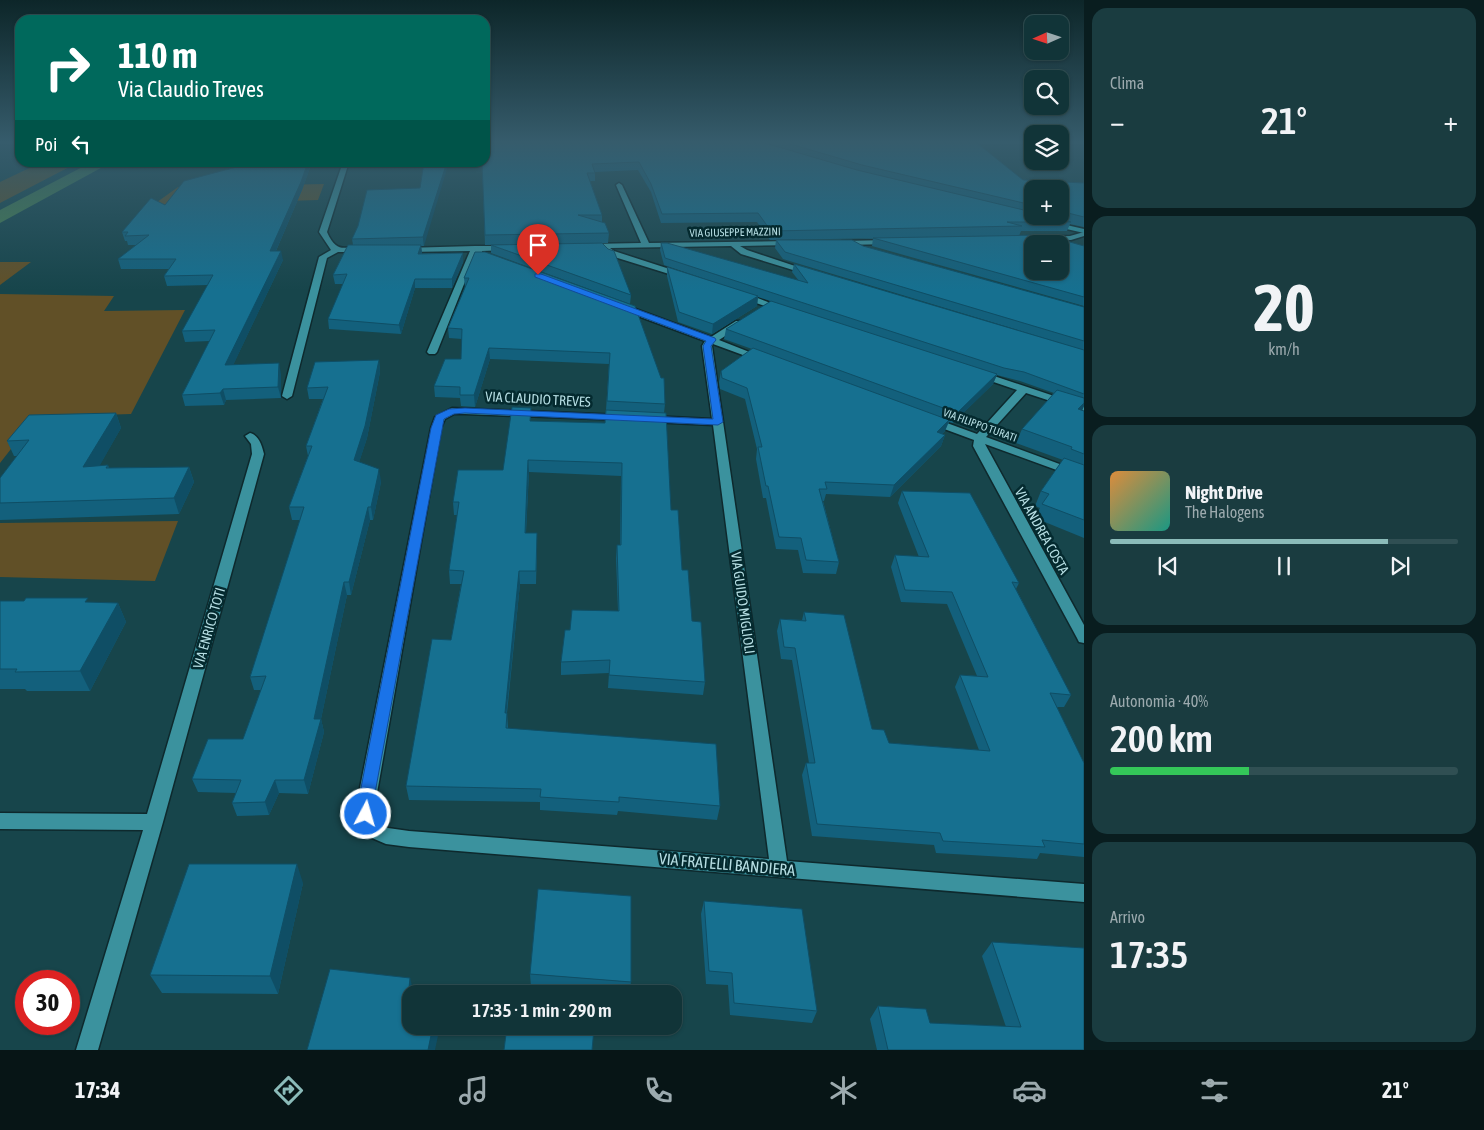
<!DOCTYPE html>
<html lang="it">
<head>
<meta charset="utf-8">
<style>
  :root { --surface:#113438; --page:#1a3c40; --text:#f1f3f6; --muted:#9caaae; --line:#304f53; --accent:#8bbbb9 }
  body { margin:0; font-family:"Asap Condensed",sans-serif; background:var(--page); color:var(--text); height:100vh; display:flex; flex-direction:column; font-size:19px; white-space:nowrap }
  * { box-sizing:border-box; margin:0 }
  p { font-size:16px; color:var(--muted) }
  .icon { flex:none; width:28px; height:28px; fill:none; stroke:currentColor; stroke-width:2; stroke-linecap:round; stroke-linejoin:round }
  .map { position:relative; flex:1; overflow:hidden }
  .drawer { display:flex; flex-direction:column; gap:8px; padding:8px; background:#091d1f; width:400px }
  .drawer>* { flex:none }
  .banner { position:absolute; left:15px; top:15px; width:475px; height:152px; border-radius:15px; box-shadow:0 1px 4px #0004,0 0 0 1px var(--line); background:#00695c; color:#fff; overflow:hidden }
  .needle { width:32px; rotate:267deg }
  .tools { position:absolute; left:1024px; top:15px; display:grid; gap:10px }
  .tools a { display:grid; place-items:center; width:45px; height:45px; border-radius:10px; background:var(--surface); box-shadow:0 1px 4px #0004,0 0 0 1px var(--line); font-size:25px }
  .speed { position:absolute; left:15px; top:970px; display:flex; gap:10px; font-size:25px; font-weight:700; text-align:center }
  .speed>* { display:grid; place-content:center; width:65px; height:65px; border-radius:50%; background:var(--surface); box-shadow:0 1px 4px #0004,0 0 0 1px var(--line); line-height:1 }
  .speed .limit { border:8px solid #d22; background:#fff; color:#111 }
  .pin { position:absolute; display:grid; place-items:center; width:42px; height:42px; color:#fff; margin:-51px -21px; border-radius:50% 50% 50% 0; rotate:-45deg; box-shadow:0 0 5px #0007 }
  .pin .icon { rotate:45deg }
  .me { position:absolute; width:55px; margin:-28px; rotate:6deg; stroke-linejoin:round; filter:drop-shadow(0 0 4px #0008) }
  .turn { display:flex; align-items:center; gap:18px; height:105px; padding:0 20px; font-size:22px }
  .turn .icon { width:65px; height:65px; stroke-width:2.5 }
  .turn b { display:block; font-size:35px; line-height:42px }
  .then { display:flex; align-items:center; height:48px; padding:0 20px; background:#0003; gap:10px; font-size:19px }
  .big { font-size:38px; font-weight:600; line-height:1.1 }
  .drawer .widget { flex:1; display:flex; flex-direction:column; justify-content:center; gap:8px; min-width:0; padding:0 18px; border-radius:15px; background:var(--page) }
  .drawer .dial { align-items:center; gap:0 }
  .dial b { font-size:65px; line-height:1 }
  .song { display:flex; align-items:center; gap:15px }
  .cover { width:60px; height:60px; border-radius:8px; background:linear-gradient(135deg,hsl(30 70% 55%),hsl(170 70% 35%)) }
  .played { height:5px; border-radius:2px; background:linear-gradient(90deg,var(--accent) 80%,var(--line) 80%) }
  .keys { display:flex; justify-content:space-around; direction:ltr }
  .heat { display:flex; justify-content:space-between; align-items:center; font-size:28px; direction:ltr }
  .charge { height:8px; border-radius:4px; background:linear-gradient(90deg,#34c759 40%,var(--line) 0) }
  .trip { position:absolute; left:402px; top:985px; width:280px; height:50px; border-radius:15px; background:var(--surface); box-shadow:0 1px 4px #0004,0 0 0 1px var(--line); font-weight:600; line-height:50px; text-align:center }
  .dock { display:flex; height:80px; justify-content:space-around; align-items:center; background:#071516; color:var(--muted) }
  .dock .icon { width:35px; height:35px }
  .dock .active { color:var(--accent) }
  .dock b { font-size:22px; color:var(--text) }
  main { display:flex; flex:1; min-height:0 }
  .map>svg:first-child { display:block }
  .green { fill:#615027 }
  .water { fill:#477e4f }
  .lines { fill:none; stroke-linecap:round; stroke-linejoin:round }
  .minor-casing { stroke:#0e292d; stroke-width:3 }
  .primary-casing { stroke:#0e292d; stroke-width:3 }
  .minor { fill:#3b929e; fill-rule:evenodd }
  .primary { fill:#2d98a6; fill-rule:evenodd }
  .wall { fill:#13607c; fill-rule:evenodd }
  .shaded-wall { fill:#0f4e65 }
  .building { fill:#167090; stroke:#0f4e65; fill-rule:evenodd }
  .route { fill:#1a73e8; stroke:#114b97 }
  .labels { text-anchor:middle; stroke-width:5; stroke-linejoin:round; paint-order:stroke }
  .far-street-label { font-size:11px; fill:#b6dee3; stroke:#042a2f }
  .street-label { font-size:14px; fill:#b6dee3; stroke:#042a2f }
  .near-street-label { font-size:16px; fill:#b6dee3; stroke:#042a2f }
</style>
</head>
<body>
<main>
<div class="map">
<svg width="1084" height="1050" viewBox="0 0 1084 1050">
  <rect width="100%" height="100%" fill="#17454b"/>
  <path class="green" d="M40,163h37l-77,40v-21z
    M324,184l-6,16 -165,5 25,-18z
    M0,262h31l-31,23z
    M0,294l114,2 -10,15 81,-1 -54,104 -95,3 -36,46z
    M178,521l-23,60 -155,-4v-54z"/>
  <path class="water" d="M90,163h20l-110,60v-13z"/>
  <g class="lines">
    <defs>
      <path id="minor" d="M343,162h6l-22,70c12,28 23,8 39,18l-4,2h-24l-11,6 -35,138 -5,3 -5,-3 37,-139 12,-7 -12,-18z
        M619,183l3,2 27,58 143,-2h3v4l-55,1 7,4 66,22 -7,2 -65,-20 -10,-8 -121,2 4,3 71,23 1,2 -4,2 -74,-23 -6,-7h-15v-4h3l51,-1 -25,-58z
        M1084,232v4l-13,4 -29,1 -4,-2 4,-2 28,-1z
        M890,240h3v4l-51,1 -4,-2 4,-2z
        M475,246h32l4,2 -4,2 -25,1v3h-6l-39,98 -2,2h-6l-2,-2 43,-101 -65,1 -4,-2 4,-2z
        M739,293h6l41,16 -7,2 -40,-14z
        M622,304l89,33 25,-16h6v4l-23,15 48,19 -5,3 -49,-18 -1,2 75,515 297,23v18l-675,-55 -23,-3 -21,-9 -8,-21 2,-21 72,-365 4,-11 17,-9 169,7 5,3 -1,2 -160,-6h-11l-9,5 -4,9 -64,365 -2,21 3,10 10,4 21,3 360,28 -56,-434 -62,-3 -5,-3 5,-3 61,3 -10,-73 3,-5 -86,-32 -1,-2z
        M979,371l105,35v6l-58,-19 -40,44 98,36v7l-99,-36 99,181v18l-5,-1 -2,-4 -104,-192 1,-6 -46,-17 -1,-2 1,-2h8l41,15 40,-44 -41,-14v-4z
        M250,433c9,2 12,13 14,21l-101,368 -65,228h-22l67,-220 -143,-1v-16l147,1 105,-360 -1,-10 -6,-8z"/>
      <path id="primary" d="M1049,221l35,8v4l-35,-8z"/>
    </defs>
    <use href="#minor" class="minor-casing"/>
    <use href="#primary" class="primary-casing"/>
    <use href="#minor" class="minor"/>
    <use href="#primary" class="primary"/>
  </g>
  <path class="wall" d="M485,143h492l46,37 61,3v44l-14,-3 -3,7h-46l-2,5 65,10v60l-212,-60 1,-8 134,-2 -237,4 -13,-18 -96,1 -10,-31 -13,-22 -43,2v9h-5l12,34v7l7,11 -1,10 -123,2 -3,-83zM1032,189h28v27h-28z
    M255,162h57l-10,28 -26,61 7,9 -50,105 48,9v24l-55,2 -2,5 -39,1 -3,-11 28,-54 -25,1 -3,-11 26,-46 -41,1 -3,-10 5,-7h-48l-3,-10 19,-14h-9l-1,-4h-2l-3,-9 43,-27z
    M420,188l4,58h-3l1,8 41,-1v9l-11,26h-37l-14,46 -72,-5 -1,-10 15,-35h-8l-2,-9 20,-30 -1,-6z
    M776,240l87,6 221,61v43l-301,-91 -8,-11z
    M661,243l138,38 -7,-9 2,-8 290,86v56l-2,4 2,1v127l-49,-20 5,-10 -5,-2 6,-15 22,-31 -47,-17 6,-14 32,-36 -34,-12 -23,-6 -4,9 -40,39 -4,-1 -4,9 -3,3 3,1 -4,11 -51,51 -64,-3 -2,7h-1l16,61 -3,12 -33,-1 -5,-23 -22,-1 -10,-51h-3l-7,-39 1,-10 -12,-50 -25,-10 -1,-7 2,-11 31,-22 -28,-10 2,-10 113,-6 -81,-26 -1,9 -45,28 -34,-12 -11,-46v-9l62,20 -65,-22 -4,-15z
    M491,245l140,50 -1,9 -139,-51z
    M475,252l160,54 30,98 -1,9 7,97 21,111 13,61 -2,13 -95,-7 1,-15 -48,2v-13l9,-32 48,-19 -2,-53 1,-13h3l1,-69 -92,-4 -3,61 11,13 -1,38h-16l-13,129 1,15 212,78 -3,14 -99,-9 -1,4 -77,-5v-8l-131,-2 -3,-14 45,-146 10,-56h-11l-1,-14 9,-55h-4l-1,-13 50,-32 28,-49 74,2 1,-13 3,-46 -119,-5 -15,48 -14,-1 -1,-8 -25,-1 -1,-11 27,-27 1,-20 -13,-1 -1,-10 17,-40 -1,-10z
    M379,360l1,12 -13,66 -8,24 22,19 -1,6 -7,33h-3l-19,75h-4l-26,124 3,13 -16,62 -29,-1 -10,22 -32,1 -5,-13 4,-10 -38,-1 -6,-13 51,-40 18,-49h-7l-4,-13 50,-157h-8l-3,-13 19,-51 -2,-10 17,-47h-14l-2,-11z
    M116,413l5,15 -22,38 9,-1 1,3 80,-1 5,15 -15,32 -179,6v-42l17,-22h-3l-7,-15z
    M902,491l117,92 -3,6 55,106 -7,12h-7l27,56v94l-44,-4 -3,6 -101,-6 -2,-8 -122,-9 -10,-61 4,-12h3l-17,-103 -11,-1 -4,-28 3,-12 22,1 2,-8 68,117 17,14 90,7 -24,-63 5,-12 17,1 -30,-72 -46,-2 -10,-35 4,-12 24,2 -21,-54z
    M0,601l118,2 8,19 -36,69h-63l-2,-2h-25z
    M303,883l-25,111 -116,-1 -12,-18z
    M704,901l113,110 -5,12 -82,-8 -2,-30 -22,-1 -5,-70z
    M992,942l92,108h-207l-7,-31 8,-13 52,17 76,4 -24,-71z
    M530,974l101,8 -2,12h-10l-88,-7z"/>
  <path class="shaded-wall" d="M308,162h4l-10,28 -30,70 -2,-9z
    M447,162h2l-25,84 -1,-9z
    M421,245l1,8 -3,10 -1,-9z
    M281,251l2,9 -55,116 -3,-11z
    M463,253v9l-11,26v-9z
    M415,279v9l-14,46 -2,-9z
    M758,296l-1,10 -45,28 1,-10z
    M489,348l1,11 -15,48 -1,-12z
    M379,360l1,12 -13,66 -11,34 -2,-12z
    M279,363l2,11v24l-3,-11z
    M997,374l-4,10 -40,39 4,-10z
    M223,389l3,11 -2,5 -4,-12z
    M1084,403v3l-3,7 -3,-4z
    M116,413l5,15 -31,55 -7,-16z
    M949,420l-4,11 -12,12 4,-11z
    M945,435l-4,11 -51,51 4,-12z
    M528,460l1,12 -4,74v-13z
    M189,467l5,15 -15,32 -5,-16z
    M379,469l2,12 -1,6 -7,33 -2,-13z
    M368,507l2,13 -19,75 -2,-13z
    M519,571l1,13 -15,142v-13z
    M344,582l3,13 -26,124 3,13 -16,62 -4,-14 10,-61z
    M118,603l8,19 -36,69 -10,-20z
    M275,780l4,13 -10,22 -4,-13z
    M297,864l6,19 -25,111 -8,-18z
    M410,978l4,16h-3v18l-3,-14z
    M433,1026h7l-5,24h-7z"/>
  <path class="building" d="M485,143h280l92,27 175,42v4h17l22,6h-64l15,4 -251,5 -13,-18 -96,1 -11,-30 -12,-22 -47,2 3,9h-8l15,42h-24l27,8 4,10 -124,2 -3,-73h3z
    M787,143h190l46,37 61,3v34l-24,-6v-22h-28v16l-170,-40z
    M255,162h53l-7,20 -31,69h11l-56,114 54,-2 -1,24 -55,2 -3,4 -38,2 33,-65 -33,1 31,-56 -49,1 12,-17h-58l31,-24 -24,1 3,-4h-6l29,-34 14,7 19,-24z
    M424,162h23l-24,75 -71,2 6,-13 9,-36 53,-2z
    M1045,235l39,11v51l-211,-59zM1032,244h28v27h-28z
    M776,240h76l11,6 221,61v34l-299,-89z
    M602,243l6,6 6,2 17,44 -140,-50z
    M661,243h6l141,40 -14,-19 290,86v44l-60,-22 -20,-4 -339,-110z
    M348,245h73l-3,9 45,-1 -11,26h-37l-16,46 -71,-6 19,-45 -14,1z
    M475,252h10l150,54 26,72h3l1,26 -58,-3 3,-48 -121,-5 -15,47h-14v-8l-26,-1 11,-27h16l1,-30 -14,-1 21,-50h-5z
    M667,267l91,29 -45,28 -34,-12z
    M771,301l226,73 -40,39 -231,-84z
    M753,348l196,72 -12,12 8,3 -51,50 -69,-3 2,7h-8l20,73 -33,-2 -5,-22 -22,-1 -11,-51h-2l-8,-39h4l-15,-59 -25,-10 -1,-7z
    M379,360l-14,66 -11,34 25,9 -1,6 -7,32h-3l-19,75h-5l-30,137h7l-17,61h-29l-10,22 -33,1 9,-23 -49,-1 16,-40h35l23,-63 -16,1 54,-170h-15l23,-61h-6l22,-59 -21,1 8,-26z
    M1057,390l27,8v5l-6,6 6,2v43l-13,-5 1,-2 -50,-18z
    M512,407l19,1 -1,13 75,2 1,-13 60,3 5,97h7l4,60h6l4,51 9,1 4,60 -96,-7 1,-15 -49,2 4,-32h5l2,-20 47,1 -2,-66h4l1,-82 -94,-3 -3,73h12l-1,38h-17l-14,142h2l-1,15 210,16 4,62 -101,-9v5l-79,-5 1,-8 -135,-3 26,-147 19,1 13,-69 -15,-1 10,-68h-6l5,-32h45z
    M116,413l-33,54 25,-2 -2,3 83,-1 -15,31 -174,5v-25l29,-38 -22,1 22,-26z
    M1064,458l20,7v55l-42,-16 7,-10 -8,-3z
    M902,491l68,2 49,90 -7,-1 59,113 -21,-2 34,70v81l-42,-4 3,7 -102,-6 -3,-8 -123,-9 -11,-61h9l-20,-115 -11,-1 -4,-28 26,2 -2,-9 40,3 28,114 12,1 5,13 101,8 -30,-76 28,2 -36,-85 -47,-2 -10,-35 34,2z
    M26,598h62l-3,4 33,1 -38,68 -65,1 2,-3h-17v-68h24z
    M189,864h108l-27,112 -120,-1z
    M538,889l93,7v86l-101,-8z
    M704,901l98,8 15,102 -83,-8 -2,-30 -23,-2z
    M992,942l92,6v102h-196l-10,-44 48,3 4,14 91,4z
    M330,969l80,9 -2,20 3,1v27h22l-5,24h-121z
    M507,1026h66l21,3 -2,21h-88z"/>
  <linearGradient id="sky" x2="0" y2="1"><stop stop-color="#0d2629"/><stop offset="0.49" stop-color="#365c6c"/><stop offset="1" stop-color="#365c6c" stop-opacity="0"/></linearGradient>
  <rect width="1084" height="290" fill="url(#sky)"/>
  <path class="route" d="M535,274h6l174,64 1,2 -5,6 12,76 -5,3 -253,-12 -11,1 -10,5 -69,374 -1,21 -2,5 -6,2 -6,-2 -2,-5 2,-21 71,-365 5,-13 13,-6 16,-1 248,11 -10,-73 3,-5 -171,-64z"/>
  <g class="labels">
    <g class="far-street-label">
      <text transform="translate(735 232) rotate(-1)" y="4">VIA GIUSEPPE MAZZINI</text>
      <text transform="translate(980 425) rotate(20)" y="4">VIA FILIPPO TURATI</text>
    </g>
    <g class="street-label">
      <text transform="translate(538 399) rotate(3)" y="5">VIA CLAUDIO TREVES</text>
      <text transform="translate(1042 531) rotate(61)" y="5">VIA ANDREA COSTA</text>
      <text transform="translate(743 603) rotate(82)" y="5">VIA GUIDO MIGLIOLI</text>
      <text transform="translate(209 628) rotate(-74)" y="5">VIA ENRICO TOTI</text>
    </g>
    <g class="near-street-label">
      <text transform="translate(727 864) rotate(5)" y="6">VIA FRATELLI BANDIERA</text>
    </g>
  </g>
</svg>
<div class="tools">
<a><svg class="needle" viewBox="-14 -14 28 28"><path d="M0-13l5 13h-10z" fill="#e53935"/><path d="M0 13l5-13h-10z" fill="#9caaae"/></svg></a>
<a><svg class="icon" aria-label="search" viewBox="0 0 24 24"><circle cx="10" cy="10" r="6"/><path d="M15 15l6 6"/></svg></a>
<a><svg class="icon" aria-label="layers" viewBox="0 0 24 24"><path d="M12 4l9 5-9 5-9-5zM3 14l9 5 9-5"/></svg></a>
<a>+</a>
<a>−</a>
</div>
<div class="speed"><div class="limit">30</div></div>
<div class="pin" style="left:538px;top:275px;background:#d93025"><svg class="icon" aria-label="arrive" viewBox="0 0 24 24"><path d="M6 21V4h12l-3 4 3 4H6"/></svg></div>
<svg class="me" style="left:366px;top:814px" viewBox="-20 -20 40 40"><circle r="17" fill="#1a73e8" stroke="#fff" stroke-width="3"/><path d="M0-11L8 9 0 5-8 9z" fill="#fff"/></svg>
<div class="trip">17:35 · 1 min · 290 m</div>
<div class="banner">
<div class="turn"><svg class="icon" aria-label="right" viewBox="0 0 24 24"><path d="M7 20v-9h11M14 6l5 5-5 5"/></svg><div><b>110 m</b>Via Claudio Treves</div></div>
<div class="then">Poi<svg class="icon" aria-label="left" viewBox="0 0 24 24"><path d="M17 20v-9H6M10 6l-5 5 5 5"/></svg></div>
</div>
</div>
<section class="drawer">
<div class="widget"><p>Clima</p>
<div class="heat"><a>−</a><b class="big">21°</b><a>+</a></div>
</div>
<div class="widget dial"><b>20</b><p>km/h</p></div>
<div class="widget">
<div class="song"><i class="cover"></i><div><b>Night Drive</b><p>The Halogens</p></div></div>
<div class="played"></div>
<div class="keys"><svg class="icon" aria-label="previous" viewBox="0 0 24 24"><path d="M18 5L8 12l10 7zM5 5v14"/></svg><svg class="icon" aria-label="pause" viewBox="0 0 24 24"><path d="M8 5v14M16 5v14"/></svg><svg class="icon" aria-label="next" viewBox="0 0 24 24"><path d="M6 5l10 7-10 7zM19 5v14"/></svg></div>
</div>
<div class="widget"><p>Autonomia · 40%</p><b class="big">200 km</b><div class="charge"></div></div>
<div class="widget"><p>Arrivo</p><b class="big">17:35</b></div>
</section>
</main>
<nav class="dock">
<b>17:34</b>
<svg class="icon active" aria-label="directions" viewBox="0 0 24 24"><path d="M12 3l9 9-9 9-9-9zM9 14v-3h6M13 9l2 2-2 2"/></svg>
<svg class="icon" aria-label="music" viewBox="0 0 24 24"><path d="M9 18V5l10-2v13"/><circle cx="6" cy="18" r="3"/><circle cx="16" cy="16" r="3"/></svg>
<svg class="icon" aria-label="phone" viewBox="0 0 24 24"><path d="M5 4h4l2 5-3 2q2 4 5 5l2-3 5 2v4C11 20 4 13 5 4z"/></svg>
<svg class="icon" aria-label="climate" viewBox="0 0 24 24"><path d="M12 3v18M4 7l16 10M4 17L20 7"/></svg>
<svg class="icon" aria-label="car" viewBox="0 0 24 24"><path d="M5 17H2v-5l4-1 3-4h7l3 4 3 1v5h-3M9 17h6M6 11h13"/><circle cx="7" cy="17" r="2"/><circle cx="17" cy="17" r="2"/></svg>
<svg class="icon" aria-label="filters" viewBox="0 0 24 24"><path d="M4 7h16M4 17h16"/><circle cx="9" cy="7" r="2"/><circle cx="15" cy="17" r="2"/></svg>
<b>21°</b>
</nav>
</body>
</html>
